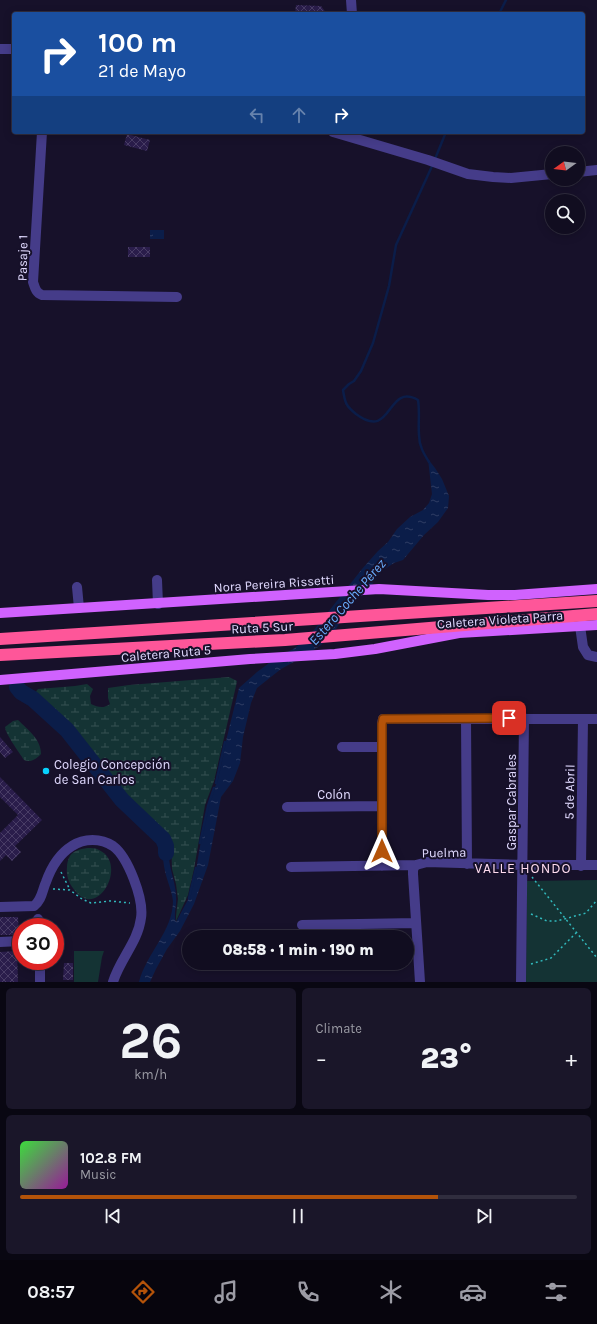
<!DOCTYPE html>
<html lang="en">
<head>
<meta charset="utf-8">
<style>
  :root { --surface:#110d20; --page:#1a1629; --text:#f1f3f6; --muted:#9c9ca5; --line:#302d3e; --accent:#b45309 }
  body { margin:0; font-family:Karla,sans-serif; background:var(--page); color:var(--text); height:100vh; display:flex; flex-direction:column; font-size:15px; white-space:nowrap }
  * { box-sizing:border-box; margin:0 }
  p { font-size:13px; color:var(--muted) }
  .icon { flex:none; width:22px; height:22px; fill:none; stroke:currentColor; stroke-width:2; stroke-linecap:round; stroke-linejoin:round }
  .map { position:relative; height:982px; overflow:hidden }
  .details { display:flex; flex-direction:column; gap:6px; padding:6px; background:#090712; flex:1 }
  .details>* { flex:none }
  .guide { position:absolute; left:12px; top:12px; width:573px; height:122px; border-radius:4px; box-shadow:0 2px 10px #0003,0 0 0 1px var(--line); background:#1a4fa0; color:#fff; overflow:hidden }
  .needle { width:26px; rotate:255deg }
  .fabs { position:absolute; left:545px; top:146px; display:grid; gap:8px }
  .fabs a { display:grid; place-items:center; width:40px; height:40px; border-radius:50%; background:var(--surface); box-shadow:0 2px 10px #0003,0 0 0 1px var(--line); font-size:20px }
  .speed { position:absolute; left:12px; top:918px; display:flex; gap:8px; font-size:20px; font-weight:700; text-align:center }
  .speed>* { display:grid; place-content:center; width:52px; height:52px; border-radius:50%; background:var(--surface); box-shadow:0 2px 10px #0003,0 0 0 1px var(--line); line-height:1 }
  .speed .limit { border:6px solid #d22; background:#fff; color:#111 }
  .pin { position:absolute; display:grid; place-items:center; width:34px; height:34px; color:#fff; margin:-17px; border-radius:8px; box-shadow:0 2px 6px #0006 }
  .me { position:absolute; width:44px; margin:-22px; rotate:0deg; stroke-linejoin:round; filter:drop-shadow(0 0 3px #0008) }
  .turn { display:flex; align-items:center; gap:14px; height:84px; padding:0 20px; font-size:18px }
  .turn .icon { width:52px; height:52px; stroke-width:2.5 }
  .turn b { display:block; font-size:28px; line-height:34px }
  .lanes { display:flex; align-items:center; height:38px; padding:0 20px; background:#0003; justify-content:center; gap:20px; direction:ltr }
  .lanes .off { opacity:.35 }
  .big { font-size:30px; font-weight:800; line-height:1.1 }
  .details .tile { flex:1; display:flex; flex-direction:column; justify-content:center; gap:6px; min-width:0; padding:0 14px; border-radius:6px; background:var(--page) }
  .details .dial { align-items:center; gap:0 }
  .dial b { font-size:52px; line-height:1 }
  .song { display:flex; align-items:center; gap:12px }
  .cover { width:48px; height:48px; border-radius:6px; background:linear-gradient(135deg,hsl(120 70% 55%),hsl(300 70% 35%)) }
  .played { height:4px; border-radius:2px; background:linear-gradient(90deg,var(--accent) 75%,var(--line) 75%) }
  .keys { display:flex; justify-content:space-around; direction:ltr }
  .heat { display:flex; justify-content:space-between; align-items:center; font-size:22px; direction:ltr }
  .details .tiles { flex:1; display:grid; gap:6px; grid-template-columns:1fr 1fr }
  .tile:last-child { grid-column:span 2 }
  .trip { position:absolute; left:182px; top:930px; width:232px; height:40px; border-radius:20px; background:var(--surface); box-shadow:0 2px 10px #0003,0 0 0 1px var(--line); font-weight:800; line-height:40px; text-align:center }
  .dock { display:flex; height:64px; justify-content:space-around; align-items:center; background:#07050d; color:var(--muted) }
  .dock .icon { width:28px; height:28px }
  .dock .active { color:var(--accent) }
  .dock b { font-size:18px; color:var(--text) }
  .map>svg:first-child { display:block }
  .wetland { fill:url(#wetland-marsh) }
  .park { fill:#143334 }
  .water { fill:url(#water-ripples) }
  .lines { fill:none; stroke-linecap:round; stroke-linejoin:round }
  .stream { stroke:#0b1d49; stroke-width:2.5 }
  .river { stroke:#0b1d49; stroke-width:16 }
  .building { fill:url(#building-cross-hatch) }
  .path { stroke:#31b9bc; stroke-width:1.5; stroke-dasharray:2 3; stroke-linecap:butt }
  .minor { stroke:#453c89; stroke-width:10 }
  .major { stroke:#d062fe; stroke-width:10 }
  .highway { stroke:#fe5699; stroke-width:12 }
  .route-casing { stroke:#753606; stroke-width:10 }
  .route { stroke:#b45309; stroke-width:7 }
  .poi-dot { fill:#07d2fe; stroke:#17112a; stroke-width:1.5 }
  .labels { text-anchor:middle; stroke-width:4; stroke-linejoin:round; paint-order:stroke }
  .street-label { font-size:13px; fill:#e1daff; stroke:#17112a }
  .poi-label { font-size:13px; fill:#e1daff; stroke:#17112a; text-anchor:start }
  .water-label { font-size:14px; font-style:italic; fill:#69adfe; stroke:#17112a }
  .neighbourhood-label { font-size:14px; letter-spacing:1px; fill:#ffdcef; stroke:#17112a }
</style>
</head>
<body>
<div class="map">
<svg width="597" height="982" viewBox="0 0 597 982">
  <defs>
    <pattern id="wetland-marsh" width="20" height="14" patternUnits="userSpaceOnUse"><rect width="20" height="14" fill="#143334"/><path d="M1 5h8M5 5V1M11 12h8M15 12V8" fill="none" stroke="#365052"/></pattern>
    <pattern id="water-ripples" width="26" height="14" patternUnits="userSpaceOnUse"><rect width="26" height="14" fill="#0b1d49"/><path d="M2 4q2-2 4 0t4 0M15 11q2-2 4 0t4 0" fill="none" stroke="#2e3d64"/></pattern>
    <pattern id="building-cross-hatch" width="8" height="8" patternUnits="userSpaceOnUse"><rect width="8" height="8" fill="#2a1d4b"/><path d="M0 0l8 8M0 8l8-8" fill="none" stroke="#493d66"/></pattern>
  </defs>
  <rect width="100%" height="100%" fill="#17112a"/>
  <path class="wetland" d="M229,677l8,4 -1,5 -22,95 -9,24 -11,64 -6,26 -12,26v-5l2,-17 -2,-15 -4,-15 -1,-28 -6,-9 -39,-38 -55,-69 -36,-32 3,-4 37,-3 12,-2 6,5 -3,7 1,8c7,3 12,5 19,0l-2,-6v-10l21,-3z
    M18,720c10,10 23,19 23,34 -5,5 -10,9 -17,6 -5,-8 -18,-25 -19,-33l8,-6z
    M87,848c4,0 9,0 12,2 29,13 0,69 -23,42 -7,-8 -10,-15 -9,-25 1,-14 8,-17 20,-19z"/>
  <path class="park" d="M597,880v102h-71l1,-101z
    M74,951h30l-2,6 -4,25h-24z"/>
  <path class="water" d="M150,230h14v9h-14z
    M428,459l7,9 7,11 7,17 -1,12 -10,14 -14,13 -21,25 -9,3 -12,8 -12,16 -23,24 -11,18 -15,16 -18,12 -22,12 -24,19 -6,15 -8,34 -3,26 -7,18 -12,16 -13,68 -14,39 -14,27 -13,18 -11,20 -6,13h-11c7,-28 34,-51 34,-81 -1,-10 -6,-20 -8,-30 -3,-13 -1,-24 -11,-34l3,-3 6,2c6,12 5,21 8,34 2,9 5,18 5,27 1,9 -3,17 0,25l14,-26 6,-26 8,-47 4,-17 10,-27 8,-38 13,-53 18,-16 19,-14 19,-10 19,-18 48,-61 16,-18 10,-9 9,-13 13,-12 13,-7 6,-7 3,-9z"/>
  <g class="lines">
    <path class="stream" d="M499,14l7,-14
      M435,159l11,-27
      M429,462c-5,-8 -10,-16 -10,-27 -1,-12 1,-23 -1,-35 -32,-18 -25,42 -62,14 -10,-8 -11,-11 -13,-24l6,-6 5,-3 7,-10 12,-28 16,-57 7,-41 37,-81
      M216,783l9,-41
      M200,843l8,-37 6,-18
      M189,898l7,-30"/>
    <path class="river" d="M17,687l4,5 12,7 34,31 55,70 41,39 3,7v7"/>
  </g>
  <path class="building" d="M296,5l25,1 6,8h-32z
    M127,134l23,6 -3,11 -23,-6z
    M128,247h22v10h-22z
    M0,737l13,15 -8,6 -5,-6z
    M0,777l42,43 -27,26 6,6 -9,9 -6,-6 -6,6v-28l18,-18 -18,-18z
    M0,917h18l1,18h-19z
    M17,951l1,31h-18v-30z
    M64,963h9v17h-10z"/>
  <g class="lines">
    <path class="path" d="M61,872l9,18
      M532,877l65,81
      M53,889l17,1 12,9 9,4 19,-2 20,2
      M531,914l16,7h10l29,-8 11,-13
      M531,964l20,-6 25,-25"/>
    <path class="minor" d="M351,0l1,14
      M0,49h14
      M42,132l-9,150c2,6 3,11 9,13l135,2
      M333,132l95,28 40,14 25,3 18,1 41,-4
      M578,172l19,-2
      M157,580l1,24
      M77,587l2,21
      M580,626l3,21 5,8 9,2
      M466,719l1,145
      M342,747h40
      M287,807l95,-1
      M416,865l-3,4v5l7,108
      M382,866v-142l1,-5h214
      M581,866l2,-147
      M291,867l125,-2 11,-3 96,3h74
      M0,907l34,-1c8,-6 8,-15 12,-24 5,-14 13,-28 26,-36 12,-8 29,-8 41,0 15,11 31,53 28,72 -3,24 -21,41 -28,64
      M38,919v8
      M302,925l114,-2
      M0,942l21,-1
      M40,961v21
      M521,982l3,-264"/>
    <path class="major" d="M0,613l379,-24 109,6h27l82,-6
      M0,680l250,-21 85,-5 40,-5 84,-16 138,-8"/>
    <path class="highway" d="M0,639l597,-38
      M0,655l285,-15 312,-26"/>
  </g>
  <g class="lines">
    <defs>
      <path id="route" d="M382,851v-127l1,-5 126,-1"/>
    </defs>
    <use href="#route" class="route-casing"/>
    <use href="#route" class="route"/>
  </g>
  <circle class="poi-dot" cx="46" cy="771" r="4"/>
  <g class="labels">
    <g class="street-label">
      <text transform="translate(22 258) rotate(-89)" y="5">Pasaje 1</text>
      <text transform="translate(274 583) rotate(-4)" y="5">Nora Pereira Rissetti</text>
      <text transform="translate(500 619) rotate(-4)" y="5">Caletera Violeta Parra</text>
      <text transform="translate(262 627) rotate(-3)" y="5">Ruta 5 Sur</text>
      <text transform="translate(166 653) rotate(-5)" y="5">Caletera Ruta 5</text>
      <text transform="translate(569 792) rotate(-89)" y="5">5 de Abril</text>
      <text x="334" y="799">Colón</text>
      <text transform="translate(511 802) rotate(-90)" y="5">Gaspar Cabrales</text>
      <text transform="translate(444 852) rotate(-1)" y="5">Puelma</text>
    </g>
    <g class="poi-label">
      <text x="54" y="769">Colegio Concepción<tspan x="54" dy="15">de San Carlos</tspan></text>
    </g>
    <g class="water-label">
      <text transform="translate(347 602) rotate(-49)" y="5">Estero Coche Pérez</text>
    </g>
    <g class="neighbourhood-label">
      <text x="523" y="873">VALLE HONDO</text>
    </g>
  </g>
</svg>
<div class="fabs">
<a><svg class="needle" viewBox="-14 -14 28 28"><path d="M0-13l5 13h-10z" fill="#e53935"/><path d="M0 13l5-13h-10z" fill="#9c9ca5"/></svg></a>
<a><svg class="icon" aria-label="search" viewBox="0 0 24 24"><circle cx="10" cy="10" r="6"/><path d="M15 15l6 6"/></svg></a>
</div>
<div class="speed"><div class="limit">30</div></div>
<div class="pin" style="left:509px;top:718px;background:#d93025"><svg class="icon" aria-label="arrive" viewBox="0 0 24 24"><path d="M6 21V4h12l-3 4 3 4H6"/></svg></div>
<svg class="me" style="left:382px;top:851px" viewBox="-20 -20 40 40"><path d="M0-17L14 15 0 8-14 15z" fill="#b45309" stroke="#fff" stroke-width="4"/></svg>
<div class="trip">08:58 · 1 min · 190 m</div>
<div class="guide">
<div class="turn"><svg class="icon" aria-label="right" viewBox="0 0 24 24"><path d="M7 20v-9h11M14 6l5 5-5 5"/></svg><div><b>100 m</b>21 de Mayo</div></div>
<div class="lanes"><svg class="icon off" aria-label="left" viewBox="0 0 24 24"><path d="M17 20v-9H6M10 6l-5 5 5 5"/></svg><svg class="icon off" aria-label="ahead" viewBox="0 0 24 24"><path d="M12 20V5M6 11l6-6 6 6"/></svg><svg class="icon" aria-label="right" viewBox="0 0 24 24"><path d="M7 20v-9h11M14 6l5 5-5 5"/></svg></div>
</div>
</div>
<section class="details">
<div class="tiles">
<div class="tile dial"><b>26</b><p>km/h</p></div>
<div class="tile"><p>Climate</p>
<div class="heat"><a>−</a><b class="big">23°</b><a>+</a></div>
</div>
<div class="tile">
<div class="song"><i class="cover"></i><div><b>102.8 FM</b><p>Music</p></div></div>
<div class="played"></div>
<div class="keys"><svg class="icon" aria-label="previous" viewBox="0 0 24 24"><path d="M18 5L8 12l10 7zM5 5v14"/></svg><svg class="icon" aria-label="pause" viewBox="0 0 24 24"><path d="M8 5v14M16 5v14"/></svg><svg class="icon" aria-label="next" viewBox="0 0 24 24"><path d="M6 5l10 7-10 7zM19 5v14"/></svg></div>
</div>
</div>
</section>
<nav class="dock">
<b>08:57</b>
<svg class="icon active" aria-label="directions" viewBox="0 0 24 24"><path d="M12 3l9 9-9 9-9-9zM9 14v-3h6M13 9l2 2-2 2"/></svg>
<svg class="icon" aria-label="music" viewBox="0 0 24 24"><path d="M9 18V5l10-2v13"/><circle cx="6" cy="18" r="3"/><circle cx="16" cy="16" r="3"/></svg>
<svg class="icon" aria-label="phone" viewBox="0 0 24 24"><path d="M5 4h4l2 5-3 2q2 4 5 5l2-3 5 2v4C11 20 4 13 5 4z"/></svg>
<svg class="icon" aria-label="climate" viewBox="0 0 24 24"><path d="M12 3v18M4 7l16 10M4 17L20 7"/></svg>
<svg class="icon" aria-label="car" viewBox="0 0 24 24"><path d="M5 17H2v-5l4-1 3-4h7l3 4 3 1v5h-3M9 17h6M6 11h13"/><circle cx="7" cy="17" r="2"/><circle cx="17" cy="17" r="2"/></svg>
<svg class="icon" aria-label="filters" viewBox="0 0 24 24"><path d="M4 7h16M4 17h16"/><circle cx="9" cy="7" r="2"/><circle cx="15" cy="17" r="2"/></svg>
</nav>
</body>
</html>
